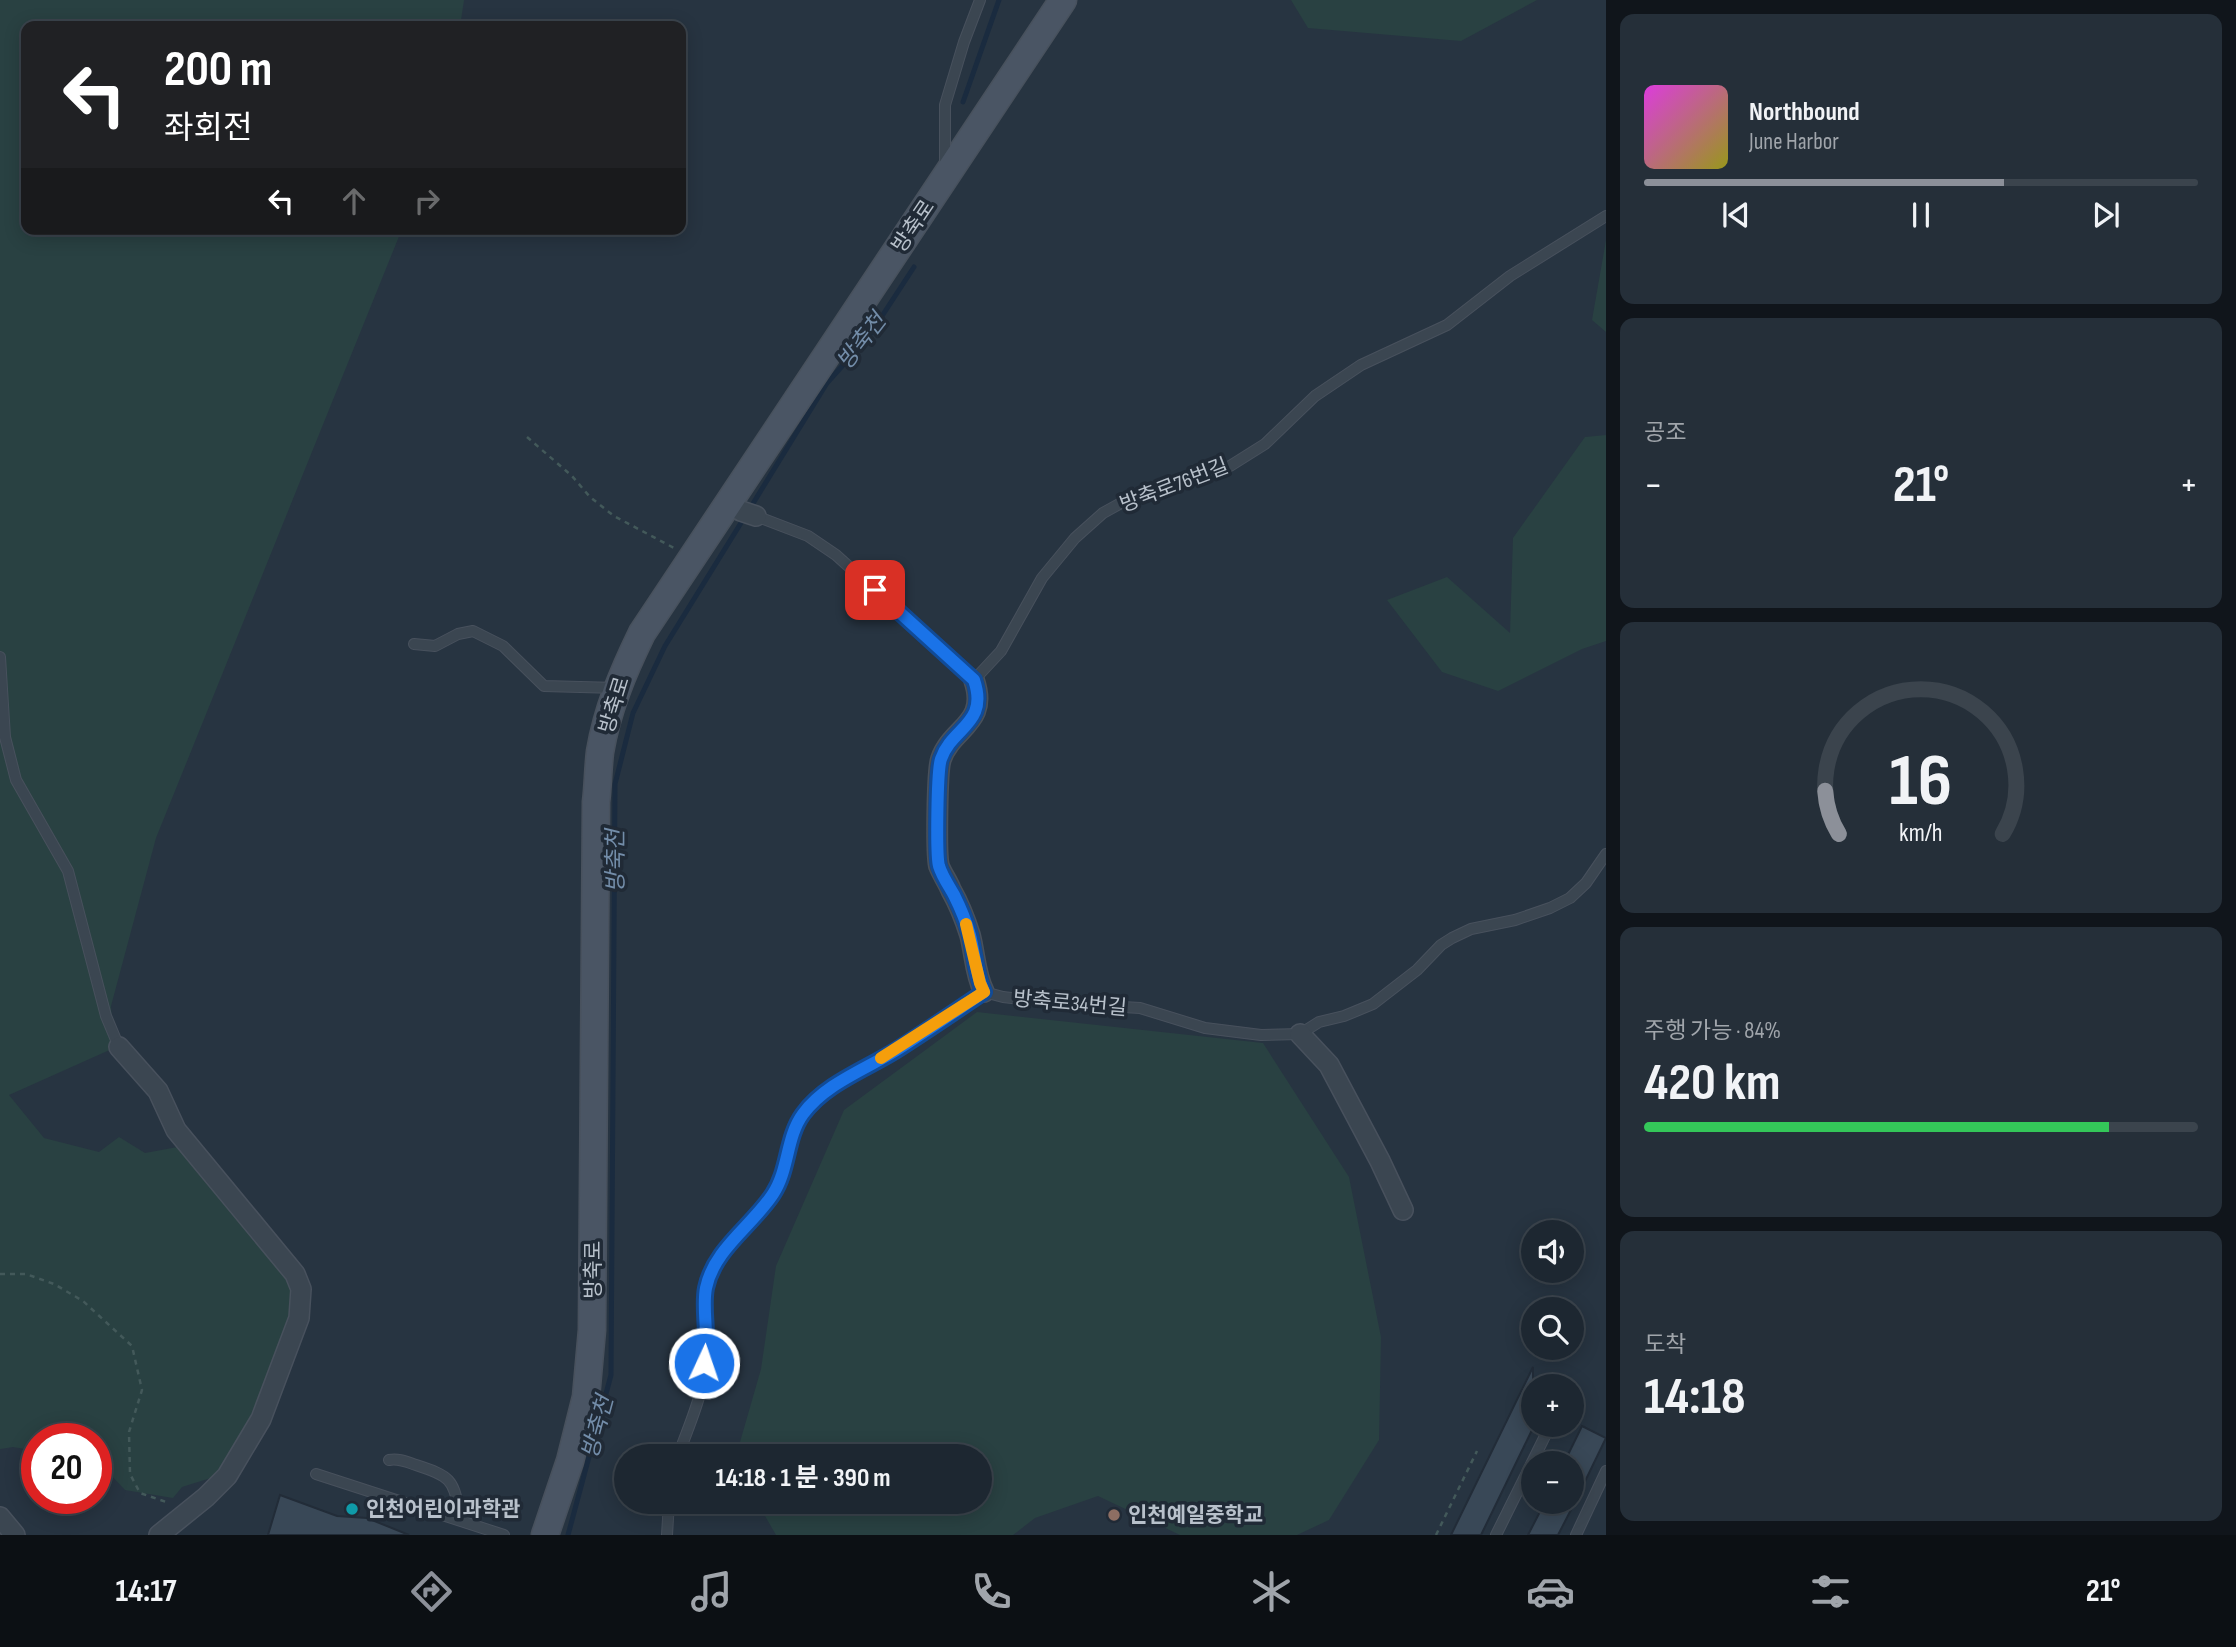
<!DOCTYPE html>
<html lang="ko">
<head>
<meta charset="utf-8">
<style>
  :root { --surface:#1d2731; --page:#252f39; --text:#f1f3f6; --muted:#a0a5ab; --line:#3b444d; --accent:#8c9099 }
  body { margin:0; font-family:"Sofia Sans Condensed","Noto Sans KR",sans-serif; background:var(--page); color:var(--text); height:100vh; display:flex; flex-direction:column; font-size:26px; white-space:nowrap }
  * { box-sizing:border-box; margin:0 }
  p { font-size:23px; color:var(--muted) }
  .icon { flex:none; width:38px; height:38px; fill:none; stroke:currentColor; stroke-width:2; stroke-linecap:round; stroke-linejoin:round }
  .map { position:relative; flex:1; overflow:hidden }
  .drawer { display:flex; flex-direction:column; gap:14px; padding:14px; background:#10151b; width:630px }
  .drawer>* { flex:none }
  .banner { position:absolute; left:21px; top:21px; width:665px; height:214px; border-radius:14px; box-shadow:0 4px 18px #0003,0 0 0 2px var(--line); background:#202124; color:#fff; overflow:hidden }
  .controls { position:absolute; left:1521px; top:1220px; display:grid; gap:14px }
  .controls a { display:grid; place-items:center; width:63px; height:63px; border-radius:50%; background:var(--surface); box-shadow:0 4px 18px #0003,0 0 0 2px var(--line); font-size:35px }
  .speed { position:absolute; left:21px; top:1423px; display:flex; gap:14px; font-size:35px; font-weight:700; text-align:center }
  .speed>* { display:grid; place-content:center; width:91px; height:91px; border-radius:50%; background:var(--surface); box-shadow:0 4px 18px #0003,0 0 0 2px var(--line); line-height:1 }
  .speed .limit { border:10px solid #d22; background:#fff; color:#111 }
  .pin { position:absolute; display:grid; place-items:center; width:60px; height:60px; color:#fff; margin:-30px; border-radius:14px; box-shadow:0 4px 10px #0006 }
  .me { position:absolute; width:77px; margin:-38px; rotate:3deg; stroke-linejoin:round; filter:drop-shadow(0 0 5px #0008) }
  .turn { display:flex; align-items:center; gap:24px; height:147px; padding:0 28px; font-size:32px }
  .turn .icon { width:91px; height:91px; stroke-width:2.5 }
  .turn b { display:block; font-size:49px; line-height:60px }
  .lanes { display:flex; align-items:center; height:66px; padding:0 28px; background:#0003; justify-content:center; gap:35px; direction:ltr }
  .lanes .off { opacity:.35 }
  .big { font-size:52px; font-weight:700; line-height:1.1 }
  .drawer .widget { flex:1; display:flex; flex-direction:column; justify-content:center; gap:10px; min-width:0; padding:0 24px; border-radius:14px; background:var(--page) }
  .drawer .dial { align-items:center; gap:0 }
  .dial svg { height:182px; overflow:visible; fill:none; stroke:var(--line); stroke-width:7; stroke-linecap:round; text-anchor:middle }
  .dial text { fill:var(--text); stroke:none }
  .song { display:flex; align-items:center; gap:21px }
  .cover { width:84px; height:84px; border-radius:10px; background:linear-gradient(135deg,hsl(300 70% 55%),hsl(60 70% 35%)) }
  .played { height:7px; border-radius:4px; background:linear-gradient(90deg,var(--accent) 65%,var(--line) 65%) }
  .keys { display:flex; justify-content:space-around; direction:ltr }
  .heat { display:flex; justify-content:space-between; align-items:center; font-size:38px; direction:ltr }
  .charge { height:10px; border-radius:5px; background:linear-gradient(90deg,#34c759 84%,var(--line) 0) }
  .trip { position:absolute; left:614px; top:1444px; width:378px; height:70px; border-radius:35px; background:var(--surface); box-shadow:0 4px 18px #0003,0 0 0 2px var(--line); font-weight:700; line-height:70px; text-align:center }
  .menu { display:flex; height:112px; justify-content:space-around; align-items:center; background:#0c1014; color:var(--muted) }
  .menu .icon { width:49px; height:49px }
  .menu .current { color:var(--accent) }
  .menu b { font-size:32px; color:var(--text) }
  main { display:flex; flex:1; min-height:0 }
  .map>svg:first-child { display:block }
  .green { fill:#294142 }
  .lines { fill:none; stroke-linecap:round; stroke-linejoin:round }
  .stream { stroke:#1a2b3f; stroke-width:5 }
  .building { fill:#394857; stroke:#222c38; stroke-width:2 }
  .lane-casing { stroke:#48515d; stroke-width:12 }
  .street-casing { stroke:#48515d; stroke-width:22 }
  .secondary-casing { stroke:#48515d; stroke-width:29 }
  .path { stroke:#43595a; stroke-width:2.5; stroke-dasharray:5 5; stroke-linecap:butt }
  .lane { stroke:#3b4651; stroke-width:10 }
  .street { stroke:#3b4651; stroke-width:19 }
  .secondary { stroke:#4a5564; stroke-width:26 }
  .route-casing { stroke:#114b97; stroke-width:18 }
  .route { stroke:#1a73e8; stroke-width:12 }
  .slow { stroke:#f59e0b; stroke-width:12 }
  .culture-dot { fill:#0f9aa8; stroke:#202a36; stroke-width:2.5 }
  .education-dot { fill:#8d6e63; stroke:#202a36; stroke-width:2.5 }
  .labels { text-anchor:middle; stroke-width:7; stroke-linejoin:round; paint-order:stroke }
  .street-label { font-size:21px; fill:#b8c1cb; stroke:#202a36 }
  .poi-label { font-size:21px; font-weight:bold; fill:#b8c1cb; stroke:#202a36; text-anchor:start }
  .water-label { font-size:23px; font-style:italic; fill:#738da9; stroke:#202a36 }
</style>
</head>
<body>
<main>
<div class="map">
<svg width="1606" height="1535" viewBox="0 0 1606 1535">
  <rect width="100%" height="100%" fill="#273441"/>
  <path class="green" d="M0,0h464l-4,26h-434v203h376l-246,609 -45,168 3,42 -105,47 35,43 55,14 20,-15 26,16 38,-7 103,125 11,37 -41,109 -39,59 -35,11 -9,11 -48,-8 -17,-18 -12,-6v-28h-59v13l-24,-4 -13,2z
    M1291,0h246l-76,41 -153,-13z
    M1606,240v92l-14,-12z
    M1606,435v206l-24,8 -84,42 -56,-19 -55,-72 60,-23 63,56 3,-95 72,-101z
    M977,1012l286,31 86,134 32,160 -2,103 -50,80 -32,15h-117l-82,-39 -63,22 -22,17h-237l-19,-33h223v-46h-244l25,-87 15,-103 68,-156z"/>
  <g class="lines">
    <path class="stream" d="M963,102l36,-102
      M749,510l78,-127 42,-47 45,-69
      M568,1535l43,-160 4,-591 18,-71 32,-67 79,-128"/>
  </g>
  <path class="building" d="M1533,1367v61l-52,107h-30z
    M1582,1426l24,12 -31,64 -17,33h-30l17,-33h27v-39h-8z
    M280,1495l57,21 30,2 42,17h-141z"/>
  <g class="lines">
    <defs>
      <path id="lane" d="M945,167v-62l19,-63 16,-42
        M756,516l52,20 28,19 138,125 27,-29 41,-73 33,-40 28,-25 29,-16 98,-31 35,-22 50,-48 46,-31 86,-40 63,-49 96,-60
        M414,644l21,2 23,-12 15,-3 30,15 41,40 73,2
        M0,657l5,80 11,43 52,91 38,145 13,31
        M678,1456c8,-23 19,-47 24,-70 3,-15 4,-33 4,-48 0,-21 -4,-43 3,-63 12,-31 44,-52 62,-79 17,-24 16,-54 30,-79 17,-30 66,-49 94,-67 30,-18 60,-39 89,-58l19,5 53,6 84,5 65,20 56,7 39,-1 19,-12 25,-6 29,-12 44,-34 24,-25 11,-7 19,-9 44,-9 35,-12 20,-10 16,-15 20,-29
        M389,1460c10,-2 18,2 27,5 41,13 36,17 46,56
        M316,1474l188,61
        M667,1535l2,-33
        M1496,1535l55,-111
        M1576,1535l30,-64"/>
      <path id="street" d="M741,511l15,5
        M974,680c15,44 -22,47 -33,79 -4,11 -5,96 -2,107 3,8 9,16 12,24 8,14 14,29 19,45 5,19 5,39 14,57
        M1300,1034l29,31 51,96 23,49
        M119,1047l39,44 18,39 119,144 6,15 -2,29 -38,101 -34,57 -21,21 -47,38
        M0,1517l15,18"/>
      <path id="secondary" d="M545,1535l25,-74 16,-64 6,-67 4,-528c2,-16 2,-33 4,-50 7,-42 23,-80 42,-119l421,-633"/>
    </defs>
    <use href="#lane" class="lane-casing"/>
    <use href="#street" class="street-casing"/>
    <use href="#secondary" class="secondary-casing"/>
    <path class="path" d="M527,437l45,39 18,21 24,19 60,32
      M0,1274h26l28,10 29,17 49,45 10,44 -13,42 1,42 10,19 29,10
      M1436,1535l41,-84"/>
    <use href="#lane" class="lane"/>
    <use href="#street" class="street"/>
    <use href="#secondary" class="secondary"/>
  </g>
  <g class="lines">
    <defs>
      <path id="route" d="M704,1363c1,-9 2,-18 2,-27 0,-15 -3,-33 0,-48 8,-39 46,-62 67,-94 16,-24 13,-57 30,-80 22,-30 61,-44 92,-63 30,-19 59,-39 89,-59 -9,-18 -9,-38 -14,-57 -4,-14 -10,-28 -16,-40 -5,-9 -12,-19 -15,-29 -3,-11 -2,-96 2,-107 11,-32 48,-35 33,-79l-99,-90"/>
    </defs>
    <use href="#route" class="route-casing"/>
    <use href="#route" class="route"/>
    <path class="slow" d="M881,1058l103,-66 -4,-9 -14,-59"/>
  </g>
  <circle class="culture-dot" cx="352" cy="1509" r="7"/>
  <circle class="education-dot" cx="1114" cy="1515" r="7"/>
  <g class="labels">
    <g class="street-label">
      <text transform="translate(913 226) rotate(-56)" y="7">방축로</text>
      <text transform="translate(1174 485) rotate(-21)" y="7">방축로76번길</text>
      <text transform="translate(614 705) rotate(-73)" y="7">방축로</text>
      <text transform="translate(1070 1003) rotate(5)" y="7">방축로34번길</text>
      <text transform="translate(593 1270) rotate(-90)" y="7">방축로</text>
    </g>
    <g class="poi-label">
      <text x="366" y="1516">인천어린이과학관</text>
      <text x="1128" y="1522">인천예일중학교</text>
    </g>
    <g class="water-label">
      <text transform="translate(861 341) rotate(-52)" y="8">방축천</text>
      <text transform="translate(615 861) rotate(-90)" y="8">방축천</text>
      <text transform="translate(597 1427) rotate(-75)" y="8">방축천</text>
    </g>
  </g>
</svg>
<div class="controls">
<a><svg class="icon" aria-label="sound" viewBox="0 0 24 24"><path d="M4 9h4l5-4v14l-5-4H4zM17 9q2 3 0 6"/></svg></a>
<a><svg class="icon" aria-label="search" viewBox="0 0 24 24"><circle cx="10" cy="10" r="6"/><path d="M15 15l6 6"/></svg></a>
<a>+</a>
<a>−</a>
</div>
<div class="speed"><div class="limit">20</div></div>
<div class="pin" style="left:875px;top:590px;background:#d93025"><svg class="icon" aria-label="arrive" viewBox="0 0 24 24"><path d="M6 21V4h12l-3 4 3 4H6"/></svg></div>
<svg class="me" style="left:704px;top:1363px" viewBox="-20 -20 40 40"><circle r="17" fill="#1a73e8" stroke="#fff" stroke-width="3"/><path d="M0-11L8 9 0 5-8 9z" fill="#fff"/></svg>
<div class="trip">14:18 · 1 분 · 390 m</div>
<div class="banner">
<div class="turn"><svg class="icon" aria-label="left" viewBox="0 0 24 24"><path d="M17 20v-9H6M10 6l-5 5 5 5"/></svg><div><b>200 m</b>좌회전</div></div>
<div class="lanes"><svg class="icon" aria-label="left" viewBox="0 0 24 24"><path d="M17 20v-9H6M10 6l-5 5 5 5"/></svg><svg class="icon off" aria-label="ahead" viewBox="0 0 24 24"><path d="M12 20V5M6 11l6-6 6 6"/></svg><svg class="icon off" aria-label="right" viewBox="0 0 24 24"><path d="M7 20v-9h11M14 6l5 5-5 5"/></svg></div>
</div>
</div>
<section class="drawer">
<div class="widget">
<div class="song"><i class="cover"></i><div><b>Northbound</b><p>June Harbor</p></div></div>
<div class="played"></div>
<div class="keys"><svg class="icon" aria-label="previous" viewBox="0 0 24 24"><path d="M18 5L8 12l10 7zM5 5v14"/></svg><svg class="icon" aria-label="pause" viewBox="0 0 24 24"><path d="M8 5v14M16 5v14"/></svg><svg class="icon" aria-label="next" viewBox="0 0 24 24"><path d="M6 5l10 7-10 7zM19 5v14"/></svg></div>
</div>
<div class="widget"><p>공조</p>
<div class="heat"><a>−</a><b class="big">21°</b><a>+</a></div>
</div>
<div class="widget dial"><svg viewBox="0 0 100 80">
<path d="M14 69A42 42 0 1 1 86 69"/>
<path d="M14 69A42 42 0 0 1 8 50" stroke="#8c9099"/>
<text x="50" y="56" font-size="32" font-weight="700">16</text>
<text x="50" y="72" font-size="11">km/h</text>
</svg></div>
<div class="widget"><p>주행 가능 · 84%</p><b class="big">420 km</b><div class="charge"></div></div>
<div class="widget"><p>도착</p><b class="big">14:18</b></div>
</section>
</main>
<nav class="menu">
<b>14:17</b>
<svg class="icon current" aria-label="directions" viewBox="0 0 24 24"><path d="M12 3l9 9-9 9-9-9zM9 14v-3h6M13 9l2 2-2 2"/></svg>
<svg class="icon" aria-label="music" viewBox="0 0 24 24"><path d="M9 18V5l10-2v13"/><circle cx="6" cy="18" r="3"/><circle cx="16" cy="16" r="3"/></svg>
<svg class="icon" aria-label="phone" viewBox="0 0 24 24"><path d="M5 4h4l2 5-3 2q2 4 5 5l2-3 5 2v4C11 20 4 13 5 4z"/></svg>
<svg class="icon" aria-label="climate" viewBox="0 0 24 24"><path d="M12 3v18M4 7l16 10M4 17L20 7"/></svg>
<svg class="icon" aria-label="car" viewBox="0 0 24 24"><path d="M5 17H2v-5l4-1 3-4h7l3 4 3 1v5h-3M9 17h6M6 11h13"/><circle cx="7" cy="17" r="2"/><circle cx="17" cy="17" r="2"/></svg>
<svg class="icon" aria-label="filters" viewBox="0 0 24 24"><path d="M4 7h16M4 17h16"/><circle cx="9" cy="7" r="2"/><circle cx="15" cy="17" r="2"/></svg>
<b>21°</b>
</nav>
</body>
</html>
